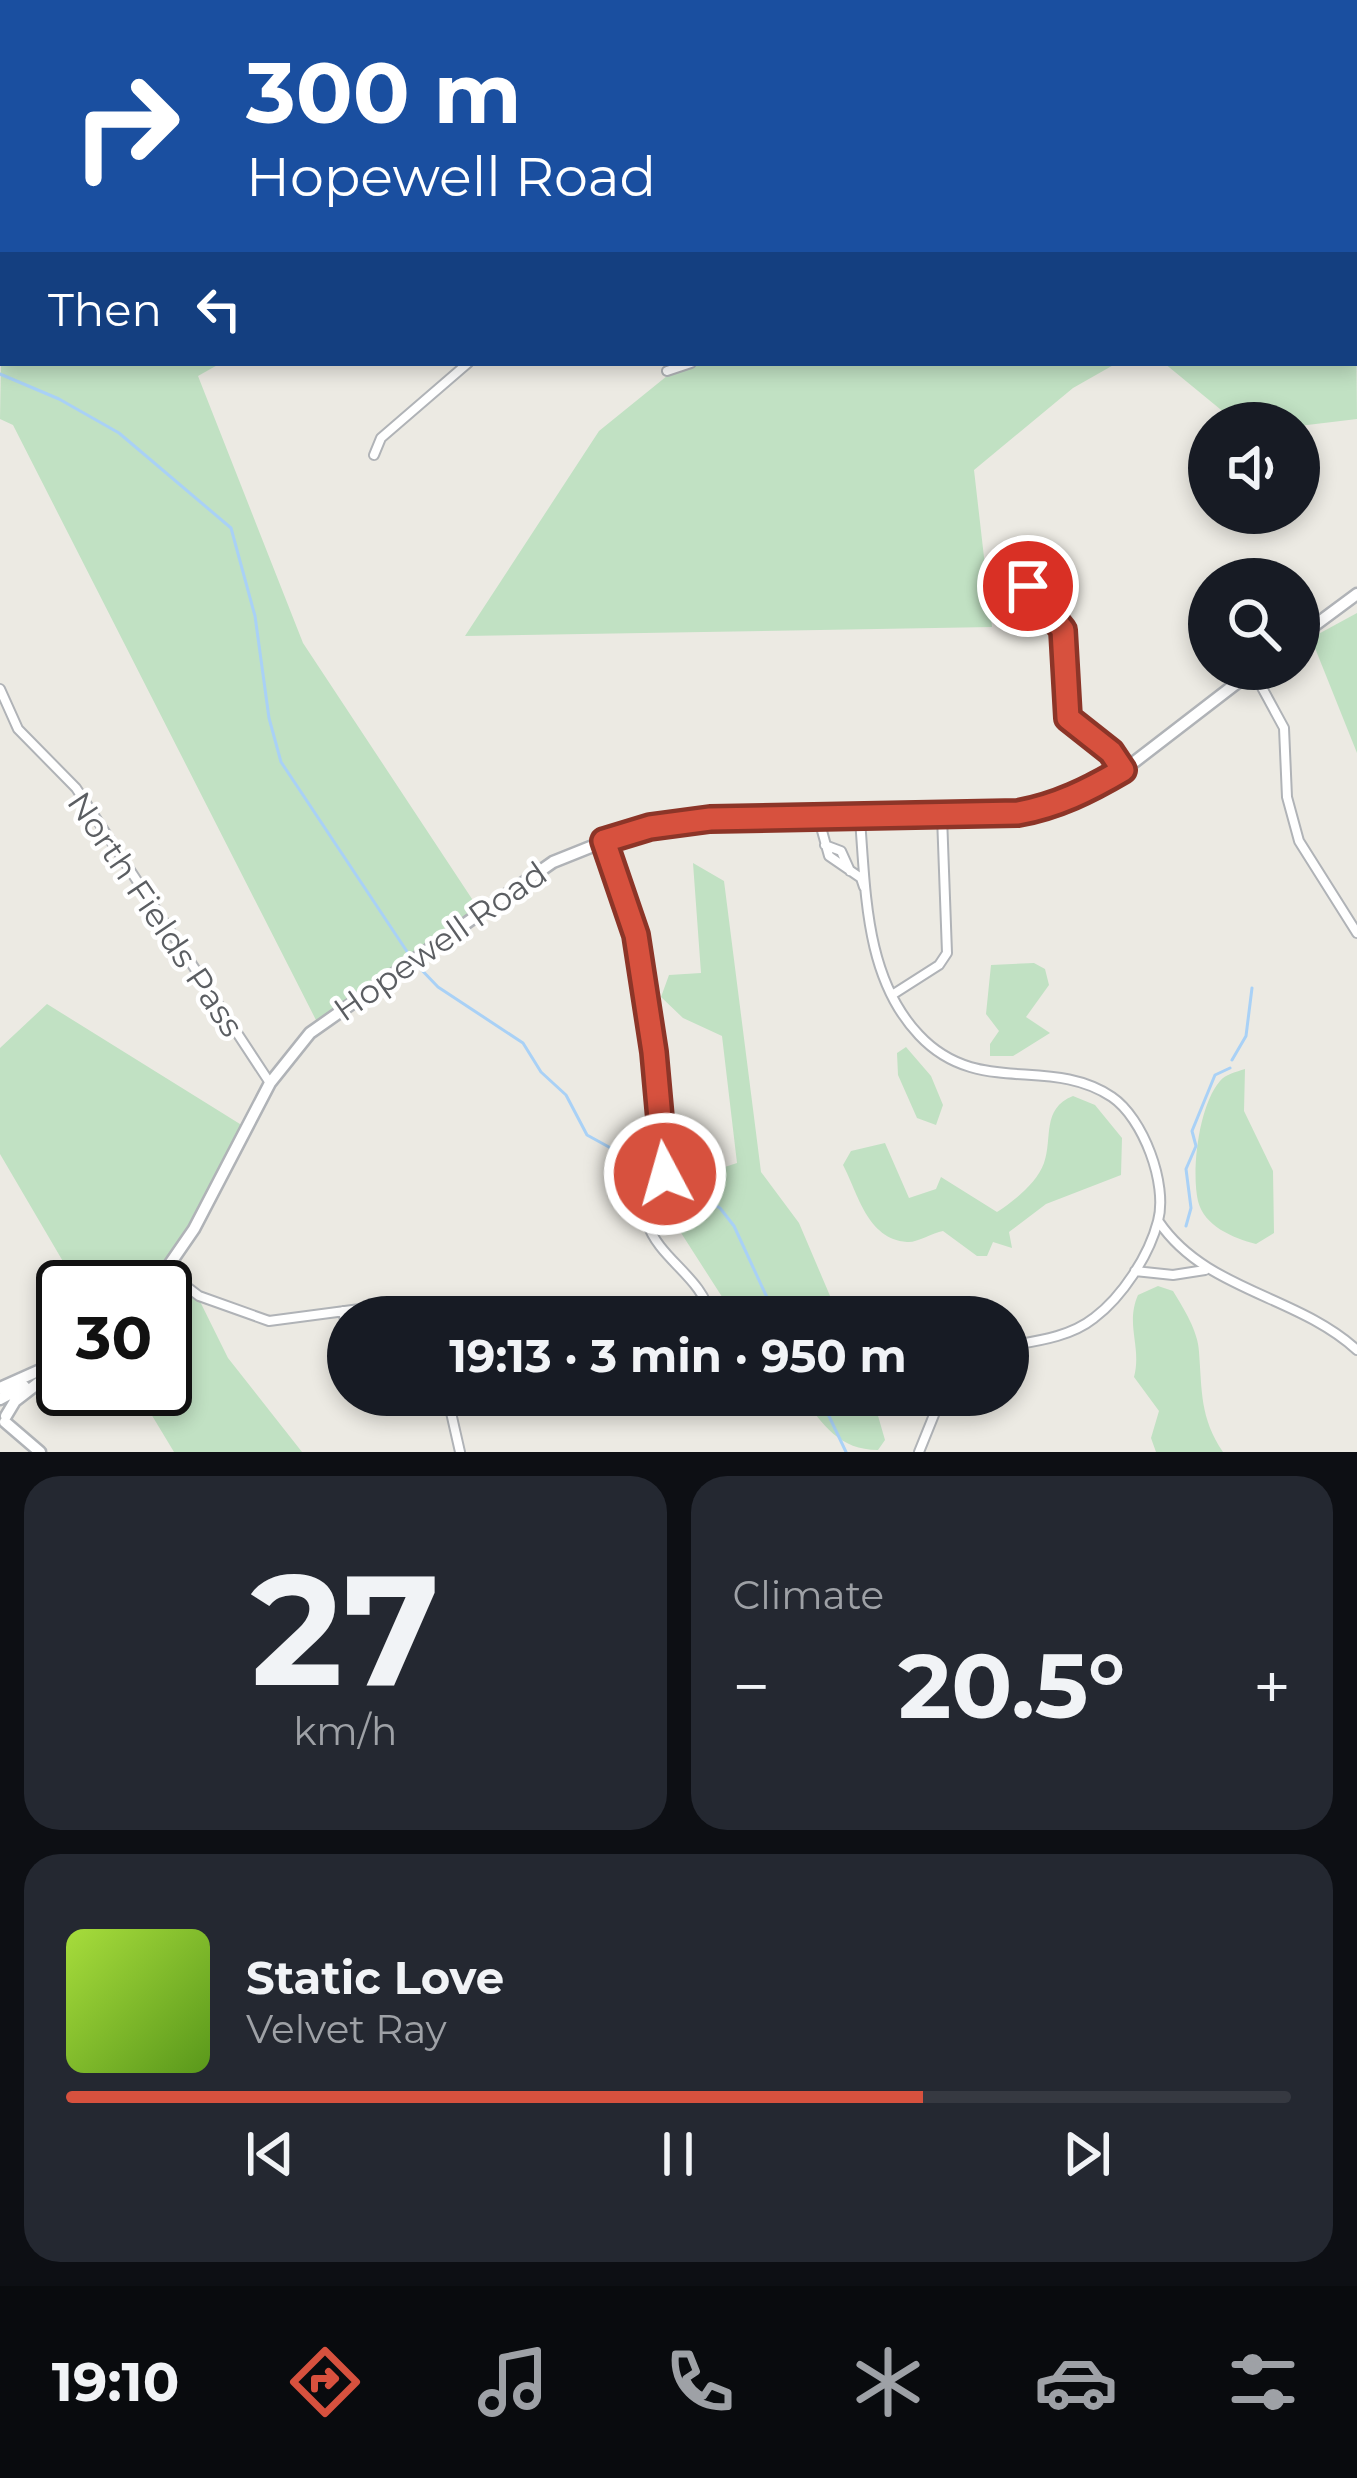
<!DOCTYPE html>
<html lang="en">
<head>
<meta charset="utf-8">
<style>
  :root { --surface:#171b24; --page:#242831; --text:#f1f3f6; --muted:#9ea1a6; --line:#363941; --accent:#d7513e }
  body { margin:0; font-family:Montserrat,sans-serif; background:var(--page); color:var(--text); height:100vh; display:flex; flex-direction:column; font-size:45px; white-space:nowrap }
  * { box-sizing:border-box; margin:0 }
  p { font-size:39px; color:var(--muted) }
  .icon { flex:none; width:66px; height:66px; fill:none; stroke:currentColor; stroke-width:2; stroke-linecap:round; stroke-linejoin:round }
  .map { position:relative; height:1452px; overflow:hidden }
  .side { display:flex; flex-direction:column; gap:24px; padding:24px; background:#0d0f14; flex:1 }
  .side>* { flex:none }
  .guide { position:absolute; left:0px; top:0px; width:1359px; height:366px; box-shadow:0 6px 18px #0003; background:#1a4fa0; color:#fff; overflow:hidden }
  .tools { position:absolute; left:1188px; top:402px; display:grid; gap:24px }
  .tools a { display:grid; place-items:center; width:132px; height:132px; border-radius:50%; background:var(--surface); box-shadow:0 6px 18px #0003; font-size:60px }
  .speed { position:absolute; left:36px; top:1260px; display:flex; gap:24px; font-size:60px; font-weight:700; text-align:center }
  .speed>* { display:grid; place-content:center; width:156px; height:156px; border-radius:50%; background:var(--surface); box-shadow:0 6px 18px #0003; line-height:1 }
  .speed .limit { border:6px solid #111; border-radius:18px; background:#fff; color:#111 }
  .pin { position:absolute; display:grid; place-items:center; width:102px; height:102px; color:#fff; margin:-51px; border:6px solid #fff; border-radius:50%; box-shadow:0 3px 12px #0007 }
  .me { position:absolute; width:132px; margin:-66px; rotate:354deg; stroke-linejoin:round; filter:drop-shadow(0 0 9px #0008) }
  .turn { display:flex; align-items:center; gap:42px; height:252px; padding:0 48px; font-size:54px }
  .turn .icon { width:156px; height:156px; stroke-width:2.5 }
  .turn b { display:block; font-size:84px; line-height:102px }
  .then { display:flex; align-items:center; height:114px; padding:0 48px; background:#0003; gap:24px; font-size:45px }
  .big { font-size:90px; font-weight:700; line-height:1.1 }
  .side .card { flex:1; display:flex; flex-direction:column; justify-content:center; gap:18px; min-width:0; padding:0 42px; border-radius:36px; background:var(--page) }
  .side .dial { align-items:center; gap:0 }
  .dial b { font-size:156px; line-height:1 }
  .song { display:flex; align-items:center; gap:36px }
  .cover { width:144px; height:144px; border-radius:18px; background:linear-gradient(135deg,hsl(80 70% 55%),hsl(90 70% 35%)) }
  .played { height:12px; border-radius:6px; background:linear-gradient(90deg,var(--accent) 70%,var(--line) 70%) }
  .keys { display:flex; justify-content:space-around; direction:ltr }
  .heat { display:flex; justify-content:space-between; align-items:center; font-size:66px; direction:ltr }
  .side .tiles { flex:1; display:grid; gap:24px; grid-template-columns:1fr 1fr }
  .card:last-child { grid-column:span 2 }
  .trip { position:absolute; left:327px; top:1296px; width:702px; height:120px; border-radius:60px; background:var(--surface); box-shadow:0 6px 18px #0003; font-weight:700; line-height:120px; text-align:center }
  .tabs { display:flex; height:192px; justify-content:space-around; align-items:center; background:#090b0e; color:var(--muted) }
  .tabs .icon { width:84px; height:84px }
  .tabs .selected { color:var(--accent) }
  .tabs b { font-size:54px; color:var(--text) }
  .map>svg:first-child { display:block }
  .green { fill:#c1e1c3 }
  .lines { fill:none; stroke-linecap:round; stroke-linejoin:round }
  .stream { stroke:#a9d1f6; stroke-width:3 }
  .minor-casing { stroke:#b0b3b7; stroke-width:12 }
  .tertiary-casing { stroke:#b0b3b7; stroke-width:15 }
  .minor { stroke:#fff; stroke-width:8 }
  .tertiary { stroke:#fff; stroke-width:10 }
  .route-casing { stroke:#8c3528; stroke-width:30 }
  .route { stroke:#d7513e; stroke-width:21 }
  .labels { text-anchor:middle; stroke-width:9; stroke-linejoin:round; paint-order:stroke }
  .street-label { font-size:33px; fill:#5b5e62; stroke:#fff }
</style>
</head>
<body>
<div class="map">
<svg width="1357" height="1452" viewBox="0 0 1357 1452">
  <rect width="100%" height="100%" fill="#eceae3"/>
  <path class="green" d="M3,244v119h218l-23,13 105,267 175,265 -161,114 -304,-597 -13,-6z
    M1356,314l1,105 -58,7 -62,-3 -73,-60h192z
    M683,363h434l-44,25 -99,82 18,157 -527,9 134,-205z
    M1357,613v140l-46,-115z
    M693,863l31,18 37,291 38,51 40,94h-104l-68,-106 27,-34 43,-14 -15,-127 -39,-18 -22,-21 8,-22 32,-2z
    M1034,963l11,6 4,16 -23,32 24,16 -37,23h-23v-12l9,-13 -13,-17 5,-49z
    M47,1004l201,125 -73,122 53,107 74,94h-128l-38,-63h29v-102h-87l-78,-133v-106z
    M906,1047l25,29 12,29 -7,20 -19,-7 -19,-43 -1,-22z
    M1245,1069l-1,42 29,60 1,62 -18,11c-23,-6 -52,-18 -58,-43 -7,-31 1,-96 22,-120 6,-7 16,-9 25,-12z
    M1073,1096l22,9 27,33 -1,37 -75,29 -37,28 3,16 -19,-6 -6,14h-10l-34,-25c-11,2 -26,12 -36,11 -40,-3 -49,-49 -64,-77l8,-14 34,-8 24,55 27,-9 5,-12 56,35c17,-11 40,-29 47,-49 9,-25 -3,-54 29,-67z
    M1158,1286l15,5c11,18 25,40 26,61 3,39 1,66 24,100h-67l-5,-14 8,-27 -25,-34c8,-30 -9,-52 4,-82z
    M802,1395h70l13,45 -7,10c-38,0 -56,-25 -76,-55z"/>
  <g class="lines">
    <path class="stream" d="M0,374l59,25 60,34 112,95 24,88 14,102 12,44 133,200 24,25 85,56 18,29 25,23 21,40 133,73 14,18 42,91
      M1232,1060l14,-24 6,-48
      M1186,1226l5,-18 -5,-39 10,-23 -4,-15 23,-56 15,-7
      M819,1395l27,57"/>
    <defs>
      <path id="minor" d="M546,0l4,3
        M119,3l1,-3
        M1339,3l2,-3
        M1356,63l1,1
        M0,80l3,-3
        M667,371l24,-8
        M374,455l7,-17 87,-75
        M1005,561l56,63 7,94 43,34 11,16
        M1253,671l31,57 3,69 12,44 58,92
        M0,689l18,40 58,59 194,295
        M819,820l10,36 32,22 3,9
        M860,820c6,73 5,158 59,215 59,63 130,20 193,62 31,21 56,87 46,124 -9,35 -36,76 -64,97 -24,19 -57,23 -86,28
        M604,841l28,74 20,153
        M825,845l16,6 9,20
        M892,995l47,-30 8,-12 -5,-137
        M647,1022l20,146 -20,54c12,38 55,54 64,95
        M1159,1222c47,69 138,73 198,128
        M166,1271l33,25 70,25 91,-12 37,8
        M1135,1271l38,4 32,-5
        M343,1311l5,24
        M447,1395l13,57
        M919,1452l23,-57"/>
      <path id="tertiary" d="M1299,637l58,-43
        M154,1287l40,-58 76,-146 40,-50 243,-171 70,-28 60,-13 301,-6 62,-7 87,-45 122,-94
        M0,1388l58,-26
        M0,1399l24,-13
        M6,1416l9,-15 48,-37
        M5,1422l35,30"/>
    </defs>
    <use href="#minor" class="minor-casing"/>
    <use href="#tertiary" class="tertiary-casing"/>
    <use href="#minor" class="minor"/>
    <use href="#tertiary" class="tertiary"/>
  </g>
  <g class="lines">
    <defs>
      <path id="route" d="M665,1174l-11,-122 -18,-117 -32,-94 46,-14 60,-8 308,-6c39,-7 71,-23 105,-43l-12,-18 -43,-34 -5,-88 -35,-44"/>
    </defs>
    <use href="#route" class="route-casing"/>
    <use href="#route" class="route"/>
  </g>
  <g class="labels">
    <g class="street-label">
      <text transform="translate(156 914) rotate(56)" y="12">North Fields Pass</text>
      <text transform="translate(440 941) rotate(-35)" y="12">Hopewell Road</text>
    </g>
  </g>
</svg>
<div class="tools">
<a><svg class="icon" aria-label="sound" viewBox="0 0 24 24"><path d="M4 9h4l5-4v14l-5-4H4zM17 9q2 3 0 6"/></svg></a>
<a><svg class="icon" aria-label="search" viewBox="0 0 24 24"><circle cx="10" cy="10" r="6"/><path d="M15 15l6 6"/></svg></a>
</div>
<div class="speed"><div class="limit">30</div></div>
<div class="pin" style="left:1028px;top:586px;background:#d93025"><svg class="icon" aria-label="arrive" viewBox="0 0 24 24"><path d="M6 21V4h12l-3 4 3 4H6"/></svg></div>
<svg class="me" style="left:665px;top:1174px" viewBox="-20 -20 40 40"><circle r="17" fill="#d7513e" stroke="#fff" stroke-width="3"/><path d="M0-11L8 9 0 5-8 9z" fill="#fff"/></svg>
<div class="trip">19:13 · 3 min · 950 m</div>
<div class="guide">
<div class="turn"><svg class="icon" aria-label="right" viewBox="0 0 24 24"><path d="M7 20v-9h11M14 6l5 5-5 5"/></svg><div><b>300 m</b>Hopewell Road</div></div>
<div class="then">Then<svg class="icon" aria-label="left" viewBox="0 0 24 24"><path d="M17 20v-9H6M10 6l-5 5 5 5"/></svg></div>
</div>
</div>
<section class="side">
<div class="tiles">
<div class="card dial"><b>27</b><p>km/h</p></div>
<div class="card"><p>Climate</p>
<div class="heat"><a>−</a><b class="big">20.5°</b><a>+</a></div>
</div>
<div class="card">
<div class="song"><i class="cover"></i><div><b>Static Love</b><p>Velvet Ray</p></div></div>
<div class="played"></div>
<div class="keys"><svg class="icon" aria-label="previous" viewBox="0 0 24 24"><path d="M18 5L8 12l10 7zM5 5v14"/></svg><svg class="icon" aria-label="pause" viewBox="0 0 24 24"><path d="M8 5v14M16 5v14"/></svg><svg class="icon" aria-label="next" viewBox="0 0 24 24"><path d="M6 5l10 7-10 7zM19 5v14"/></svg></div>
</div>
</div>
</section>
<nav class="tabs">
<b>19:10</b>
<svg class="icon selected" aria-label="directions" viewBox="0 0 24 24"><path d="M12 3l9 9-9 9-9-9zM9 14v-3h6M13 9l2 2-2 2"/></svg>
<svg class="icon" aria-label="music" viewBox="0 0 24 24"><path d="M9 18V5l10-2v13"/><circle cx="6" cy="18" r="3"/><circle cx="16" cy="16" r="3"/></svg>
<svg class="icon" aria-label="phone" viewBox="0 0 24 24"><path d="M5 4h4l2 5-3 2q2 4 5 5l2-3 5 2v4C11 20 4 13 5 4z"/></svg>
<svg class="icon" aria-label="climate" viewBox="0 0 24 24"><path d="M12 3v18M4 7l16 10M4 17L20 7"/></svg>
<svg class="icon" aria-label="car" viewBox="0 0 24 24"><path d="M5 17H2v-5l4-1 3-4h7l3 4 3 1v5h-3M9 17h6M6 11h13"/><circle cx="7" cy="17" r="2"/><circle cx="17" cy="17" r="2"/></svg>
<svg class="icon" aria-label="filters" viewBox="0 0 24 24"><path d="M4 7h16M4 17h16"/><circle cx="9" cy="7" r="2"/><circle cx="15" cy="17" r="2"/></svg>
</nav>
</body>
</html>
